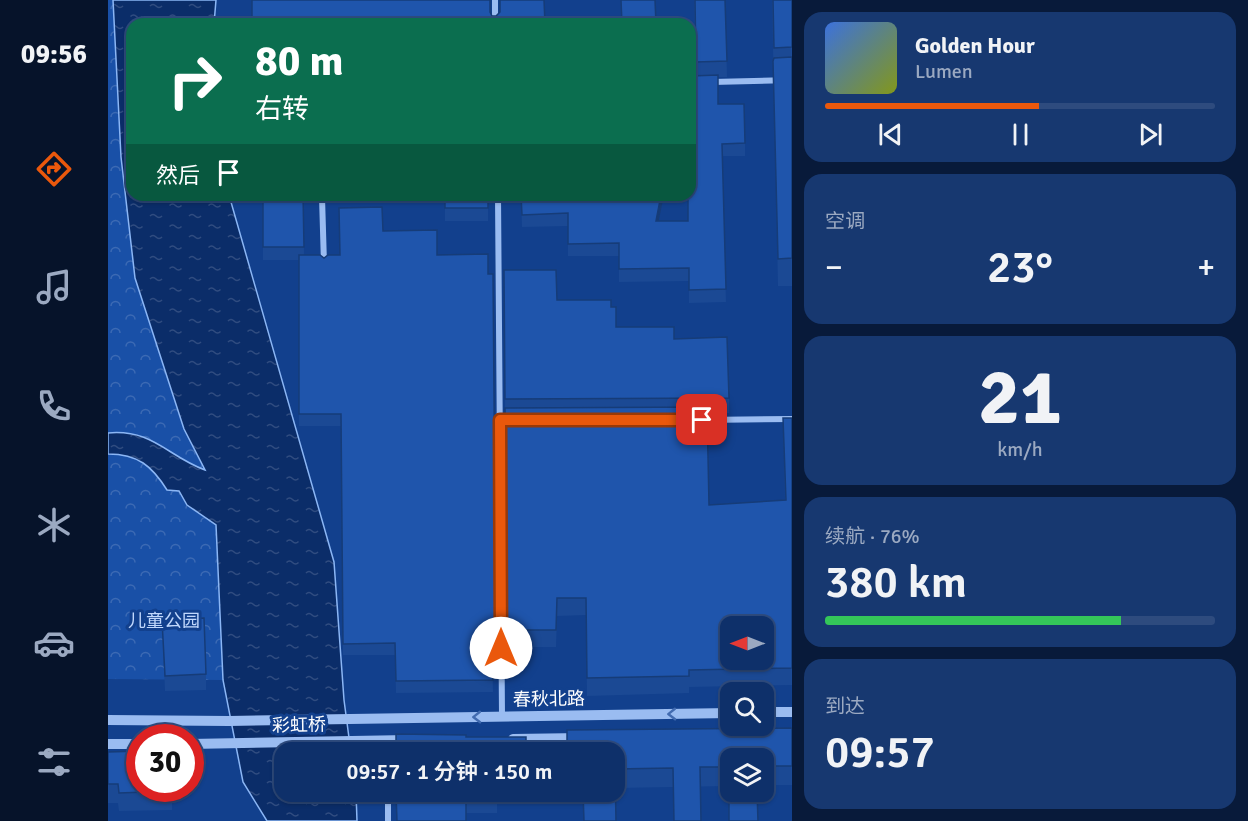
<!DOCTYPE html>
<html lang="zh">
<head>
<meta charset="utf-8">
<style>
  :root { --surface:#0e306a; --page:#173870; --text:#f1f3f6; --muted:#9ba9c1; --line:#2e4b7e; --accent:#ea580c }
  body { margin:0; font-family:Signika,"Noto Sans SC",sans-serif; background:var(--page); color:var(--text); height:100vh; display:flex; flex-direction:column; font-size:22px; white-space:nowrap }
  * { box-sizing:border-box; margin:0 }
  p { font-size:20px; color:var(--muted) }
  .icon { flex:none; width:33px; height:33px; fill:none; stroke:currentColor; stroke-width:2; stroke-linecap:round; stroke-linejoin:round }
  .map { position:relative; flex:1; overflow:hidden }
  .drawer { display:flex; flex-direction:column; gap:12px; padding:12px; background:#081a3a; width:456px }
  .drawer>* { flex:none }
  .guide { position:absolute; left:18px; top:18px; width:570px; height:183px; border-radius:18px; box-shadow:0 2px 4px #0004,0 0 0 2px var(--line); background:#0b6e4f; color:#fff; overflow:hidden }
  .needle { width:39px; rotate:270deg }
  .buttons { position:absolute; left:612px; top:616px; display:grid; gap:12px }
  .buttons a { display:grid; place-items:center; width:54px; height:54px; border-radius:12px; background:var(--surface); box-shadow:0 2px 4px #0004,0 0 0 2px var(--line); font-size:30px }
  .speed { position:absolute; left:18px; top:724px; display:flex; gap:12px; font-size:30px; font-weight:700; text-align:center }
  .speed>* { display:grid; place-content:center; width:78px; height:78px; border-radius:50%; background:var(--surface); box-shadow:0 2px 4px #0004,0 0 0 2px var(--line); line-height:1 }
  .speed .limit { border:9px solid #d22; background:#fff; color:#111 }
  .pin { position:absolute; display:grid; place-items:center; width:51px; height:51px; color:#fff; margin:-26px; border-radius:12px; box-shadow:0 3px 9px #0006 }
  .me { position:absolute; width:66px; margin:-33px; rotate:0deg; stroke-linejoin:round; filter:drop-shadow(0 0 4px #0008) }
  .turn { display:flex; align-items:center; gap:21px; height:126px; padding:0 30px; font-size:27px }
  .turn .icon { width:78px; height:78px; stroke-width:2.5 }
  .turn b { display:block; font-size:42px; line-height:51px }
  .then { display:flex; align-items:center; height:57px; padding:0 30px; background:#0003; gap:12px; font-size:22px }
  .big { font-size:45px; font-weight:600; line-height:1.1 }
  .drawer .card { flex:1; display:flex; flex-direction:column; justify-content:center; gap:9px; min-width:0; padding:0 21px; border-radius:18px; background:var(--page) }
  .drawer .dial { align-items:center; gap:0 }
  .dial b { font-size:78px; line-height:1 }
  .song { display:flex; align-items:center; gap:18px }
  .cover { width:72px; height:72px; border-radius:9px; background:linear-gradient(135deg,hsl(220 70% 55%),hsl(70 70% 35%)) }
  .played { height:6px; border-radius:3px; background:linear-gradient(90deg,var(--accent) 55%,var(--line) 55%) }
  .keys { display:flex; justify-content:space-around; direction:ltr }
  .heat { display:flex; justify-content:space-between; align-items:center; font-size:33px; direction:ltr }
  .charge { height:9px; border-radius:4px; background:linear-gradient(90deg,#34c759 76%,var(--line) 0) }
  .trip { position:absolute; left:166px; top:742px; width:351px; height:60px; border-radius:18px; background:var(--surface); box-shadow:0 2px 4px #0004,0 0 0 2px var(--line); font-weight:600; line-height:60px; text-align:center }
  main { display:flex; flex:1; min-height:0 }
  .tab-bar { display:flex; flex-direction:column; width:108px; justify-content:space-around; align-items:center; background:#06132a; color:var(--muted) }
  .tab-bar .icon { width:42px; height:42px }
  .tab-bar .current { color:var(--accent) }
  .tab-bar b { font-size:27px; color:var(--text) }
  .map>svg:first-child { display:block }
  .park { fill:url(#park-crowns) }
  .water { fill:url(#water-ripples); stroke:#8bb6f5; stroke-width:1.5 }
  .lines { fill:none; stroke-linecap:round; stroke-linejoin:round }
  .minor { stroke:#9abcf1; stroke-width:6 }
  .tertiary { stroke:#9abcf1; stroke-width:10 }
  .wall { fill:#1b4994 }
  .shaded-wall { fill:#163c78 }
  .building { fill:#1f55ac; stroke:#163c78; stroke-width:1.5; fill-rule:evenodd }
  .oneway { stroke:#426bb0 }
  .route-casing { stroke:#983908; stroke-width:15 }
  .route { stroke:#ea580c; stroke-width:10 }
  .labels { text-anchor:middle; stroke-width:6; stroke-linejoin:round; paint-order:stroke }
  .park-label { font-size:18px; fill:#c1d8fd; stroke:#12408d }
  .street-label { font-size:18px; fill:#fff; stroke:#12408d }
</style>
</head>
<body>
<main>
<nav class="tab-bar">
<b>09:56</b>
<svg class="icon current" aria-label="directions" viewBox="0 0 24 24"><path d="M12 3l9 9-9 9-9-9zM9 14v-3h6M13 9l2 2-2 2"/></svg>
<svg class="icon" aria-label="music" viewBox="0 0 24 24"><path d="M9 18V5l10-2v13"/><circle cx="6" cy="18" r="3"/><circle cx="16" cy="16" r="3"/></svg>
<svg class="icon" aria-label="phone" viewBox="0 0 24 24"><path d="M5 4h4l2 5-3 2q2 4 5 5l2-3 5 2v4C11 20 4 13 5 4z"/></svg>
<svg class="icon" aria-label="climate" viewBox="0 0 24 24"><path d="M12 3v18M4 7l16 10M4 17L20 7"/></svg>
<svg class="icon" aria-label="car" viewBox="0 0 24 24"><path d="M5 17H2v-5l4-1 3-4h7l3 4 3 1v5h-3M9 17h6M6 11h13"/><circle cx="7" cy="17" r="2"/><circle cx="17" cy="17" r="2"/></svg>
<svg class="icon" aria-label="filters" viewBox="0 0 24 24"><path d="M4 7h16M4 17h16"/><circle cx="9" cy="7" r="2"/><circle cx="15" cy="17" r="2"/></svg>
</nav>
<div class="map">
<svg width="684" height="821" viewBox="0 0 684 821">
  <defs>
    <pattern id="park-crowns" width="20" height="18" patternUnits="userSpaceOnUse" patternTransform="scale(1.5)"><rect width="20" height="18" fill="#1950a7"/><path d="M2 6a3 3 0 1 1 6 0M12 15a3 3 0 1 1 6 0" fill="none" stroke="#3c6ab4"/></pattern>
    <pattern id="water-ripples" width="26" height="14" patternUnits="userSpaceOnUse" patternTransform="scale(1.5)"><rect width="26" height="14" fill="#0b2d69"/><path d="M2 4q2-2 4 0t4 0M15 11q2-2 4 0t4 0" fill="none" stroke="#304c80"/></pattern>
  </defs>
  <rect width="100%" height="100%" fill="#12408d"/>
  <path class="park" d="M0,0h5l8,157 14,121 49,151 21,42c-10,-5 -20,-10 -30,-16 -24,-15 -37,-25 -67,-22z
    M0,454c30,0 44,12 59,36l12,1 8,15 29,19 7,155 -115,-1z"/>
  <path class="water" d="M5,0h103l-2,24h-82v171h97l105,367 10,138 7,53h-66v39h71l1,29h-90l-24,-39 -20,-102 -7,-155 -29,-20 -8,-14 -12,-1c-15,-24 -29,-36 -59,-36v-21c45,-4 59,23 97,37l-21,-41 -49,-151 -14,-121z"/>
  <g class="lines">
    <path class="minor" d="M387,24v-24
      M604,82l80,-2
      M390,195l4,521
      M216,264l-2,-67 28,-2
      M594,420l90,-1
      M278,740l1,13
      M280,792v29"/>
    <path class="tertiary" d="M656,712h28
      M0,720l121,1 501,-8
      M405,739l69,-1
      M0,744h32
      M82,744l218,-4"/>
  </g>
  <path class="wall" d="M586,0h31l2,77h-9v27l27,39v13h-23l4,146 -37,1v-22l-70,1v-26h-51v-30l-46,1 -1,-32h143l-6,26h30l3,-132 5,-14z
    M664,0h20v286h-14z
    M155,195h40l1,60 20,3 16,-3 43,-24 54,24 51,19h5l3,374h-4l1,44 -97,1 -1,-38h-52l-2,-229h-42v-166h-36z
    M337,195h43v26h-43z
    M396,270l53,30 54,7 5,20 58,12 55,59v15h-21l1,92 76,-5 -2,-82h9v267l-103,2v6l-102,3 -1,-81 -29,1 -1,31h-49z
    M54,620l44,54v16l-41,1z
    M684,728v57h-28v-26l-35,27 -113,2 -1,4 -48,-62z
    M0,752l64,37v21l-53,1 -1,-8h-10z
    M288,792h130v12h-29v9h-31z"/>
  <path class="shaded-wall" d="M553,195h3l-8,39v-13z"/>
  <path class="building" d="M144,0h238v12l2,4h4l4,-4v-12h44l1,24h-293z
    M513,0h34l1,24h-34z
    M587,0h30l2,61 -31,1z
    M665,0h19v47l-18,1z
    M684,57v201l-14,1 -5,-198 1,-3z
    M610,75v29h26l1,39 -23,1 4,145 -37,1v-22l-70,1v-26l-51,1v-31l-46,2 -1,-20h140l-5,26h32v-26h2l1,-119z
    M155,195h40l1,52h-41z
    M337,195h43v13h-43z
    M274,207l1,24 54,-1v25l51,-1v20h5l3,362h-4l1,44 -97,1 -1,-38 -52,1 -2,-230h-42v-159h21l4,3 4,-3h12l-1,-47z
    M396,270h52l1,30h54v7h5v20h58v12l53,-2 2,61 -224,1z
    M599,407l2,98 77,-5 -3,-82h9v250l-103,2v6l-102,2 -1,-80h-29l-1,32h-49l-2,-222zM622,627h34v33h-34z
    M96,618l2,56 -41,2 -3,-56z
    M684,728v38h-28v-7h-34v33h27l1,29h-29v-54h-29l1,54h-27l-1,-53 -58,1 1,52h-32l-1,-29h32v-39h-48v-23z
    M288,734l70,1v2h60v16h-130z
    M32,751v38h32v2l-53,2 -1,-9h-10v-32z
    M288,792h101v6h-31v23h-69z"/>
  <defs><path id="oneway-chevron" d="M-2-3.5L2.5 0L-2 3.5" fill="none" stroke-width="1.6" stroke-linecap="round" stroke-linejoin="round" transform="scale(1.5)"/></defs>
  <g class="oneway">
    <use href="#oneway-chevron" transform="translate(564 714) rotate(179)"/>
    <use href="#oneway-chevron" transform="translate(369 717) rotate(179)"/>
  </g>
  <g class="lines">
    <defs>
      <path id="route" d="M393,648l-1,-228h202"/>
    </defs>
    <use href="#route" class="route-casing"/>
    <use href="#route" class="route"/>
  </g>
  <g class="labels">
    <g class="park-label">
      <text x="56" y="627">儿童公园</text>
    </g>
    <g class="street-label">
      <text transform="translate(441 699) rotate(-1)" y="6">春秋北路</text>
      <text transform="translate(191 725) rotate(-1)" y="6">彩虹桥</text>
    </g>
  </g>
</svg>
<div class="buttons">
<a><svg class="needle" viewBox="-14 -14 28 28"><path d="M0-13l5 13h-10z" fill="#e53935"/><path d="M0 13l5-13h-10z" fill="#9ba9c1"/></svg></a>
<a><svg class="icon" aria-label="search" viewBox="0 0 24 24"><circle cx="10" cy="10" r="6"/><path d="M15 15l6 6"/></svg></a>
<a><svg class="icon" aria-label="layers" viewBox="0 0 24 24"><path d="M12 4l9 5-9 5-9-5zM3 14l9 5 9-5"/></svg></a>
</div>
<div class="speed"><div class="limit">30</div></div>
<div class="pin" style="left:594px;top:420px;background:#d93025"><svg class="icon" aria-label="arrive" viewBox="0 0 24 24"><path d="M6 21V4h12l-3 4 3 4H6"/></svg></div>
<svg class="me" style="left:393px;top:648px" viewBox="-20 -20 40 40"><circle r="19" fill="#fff"/><path d="M0-13L10 11 0 6-10 11z" fill="#ea580c"/></svg>
<div class="trip">09:57 · 1 分钟 · 150 m</div>
<div class="guide">
<div class="turn"><svg class="icon" aria-label="right" viewBox="0 0 24 24"><path d="M7 20v-9h11M14 6l5 5-5 5"/></svg><div><b>80 m</b>右转</div></div>
<div class="then">然后<svg class="icon" aria-label="arrive" viewBox="0 0 24 24"><path d="M6 21V4h12l-3 4 3 4H6"/></svg></div>
</div>
</div>
<section class="drawer">
<div class="card">
<div class="song"><i class="cover"></i><div><b>Golden Hour</b><p>Lumen</p></div></div>
<div class="played"></div>
<div class="keys"><svg class="icon" aria-label="previous" viewBox="0 0 24 24"><path d="M18 5L8 12l10 7zM5 5v14"/></svg><svg class="icon" aria-label="pause" viewBox="0 0 24 24"><path d="M8 5v14M16 5v14"/></svg><svg class="icon" aria-label="next" viewBox="0 0 24 24"><path d="M6 5l10 7-10 7zM19 5v14"/></svg></div>
</div>
<div class="card"><p>空调</p>
<div class="heat"><a>−</a><b class="big">23°</b><a>+</a></div>
</div>
<div class="card dial"><b>21</b><p>km/h</p></div>
<div class="card"><p>续航 · 76%</p><b class="big">380 km</b><div class="charge"></div></div>
<div class="card"><p>到达</p><b class="big">09:57</b></div>
</section>
</main>
</body>
</html>
